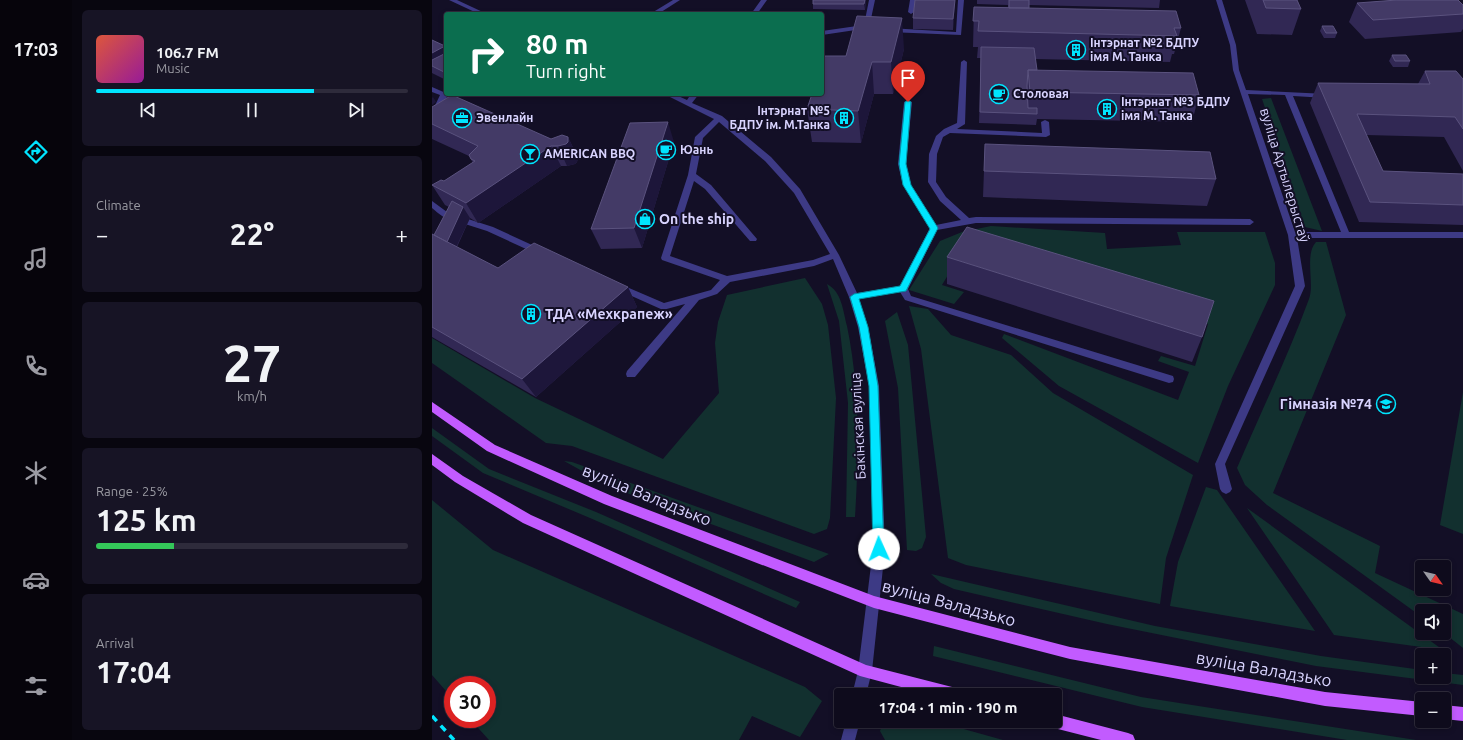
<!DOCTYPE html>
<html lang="en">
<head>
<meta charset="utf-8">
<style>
  :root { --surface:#0e0b1c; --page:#171425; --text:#f1f3f6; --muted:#9b9ba3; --line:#2e2b3b; --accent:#00e5ff }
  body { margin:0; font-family:Ubuntu,sans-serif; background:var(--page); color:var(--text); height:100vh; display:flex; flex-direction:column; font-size:15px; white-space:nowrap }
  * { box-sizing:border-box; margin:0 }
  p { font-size:13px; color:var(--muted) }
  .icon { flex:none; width:22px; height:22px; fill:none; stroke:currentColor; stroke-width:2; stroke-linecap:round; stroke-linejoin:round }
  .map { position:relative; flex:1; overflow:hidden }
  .panel { display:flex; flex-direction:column; gap:10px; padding:10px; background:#08060f; width:360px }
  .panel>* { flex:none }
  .banner { position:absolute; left:12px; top:12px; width:380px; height:84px; border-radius:4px; box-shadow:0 2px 6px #0003,0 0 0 1px var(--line); background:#0b6e4f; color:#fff; overflow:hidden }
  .needle { width:26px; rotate:124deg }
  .controls { position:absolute; left:983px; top:560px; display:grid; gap:8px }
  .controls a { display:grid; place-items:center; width:36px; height:36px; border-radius:4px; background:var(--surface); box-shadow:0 2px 6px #0003,0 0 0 1px var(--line); font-size:20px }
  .speed { position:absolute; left:12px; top:676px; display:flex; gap:8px; font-size:20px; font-weight:700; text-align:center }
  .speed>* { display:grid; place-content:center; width:52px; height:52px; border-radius:50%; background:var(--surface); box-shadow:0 2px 6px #0003,0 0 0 1px var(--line); line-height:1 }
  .speed .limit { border:6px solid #d22; background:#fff; color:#111 }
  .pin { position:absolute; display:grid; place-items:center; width:34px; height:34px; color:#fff; margin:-41px -17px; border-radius:50% 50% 50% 0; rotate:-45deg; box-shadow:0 0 4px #0007 }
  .pin .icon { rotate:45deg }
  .me { position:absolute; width:44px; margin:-22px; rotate:358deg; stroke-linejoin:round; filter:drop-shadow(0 0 3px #0008) }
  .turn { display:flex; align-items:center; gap:14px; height:84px; padding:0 16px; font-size:18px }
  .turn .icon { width:52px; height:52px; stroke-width:2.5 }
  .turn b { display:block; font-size:28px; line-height:34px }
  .big { font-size:30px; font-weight:700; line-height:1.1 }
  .panel .tile { flex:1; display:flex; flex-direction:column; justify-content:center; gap:6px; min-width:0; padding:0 14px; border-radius:6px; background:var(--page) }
  .panel .dial { align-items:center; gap:0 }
  .dial b { font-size:52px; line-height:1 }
  .song { display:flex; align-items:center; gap:12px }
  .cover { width:48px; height:48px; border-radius:6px; background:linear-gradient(135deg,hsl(10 70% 55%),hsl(300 70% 35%)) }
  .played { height:4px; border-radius:2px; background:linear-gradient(90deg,var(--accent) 70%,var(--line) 70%) }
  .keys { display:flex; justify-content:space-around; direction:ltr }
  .heat { display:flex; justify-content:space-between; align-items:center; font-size:22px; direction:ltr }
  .charge { height:6px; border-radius:3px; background:linear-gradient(90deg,#34c759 25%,var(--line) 0) }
  .trip { position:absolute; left:402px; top:688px; width:228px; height:40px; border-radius:4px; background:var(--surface); box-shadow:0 2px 6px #0003,0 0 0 1px var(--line); font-weight:700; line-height:40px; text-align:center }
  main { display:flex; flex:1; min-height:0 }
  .tab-bar { display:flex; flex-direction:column; width:72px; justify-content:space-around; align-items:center; background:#06040b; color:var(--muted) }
  .tab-bar .icon { width:28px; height:28px }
  .tab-bar .current { color:var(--accent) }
  .tab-bar b { font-size:18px; color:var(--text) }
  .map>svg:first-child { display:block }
  .green { fill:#12302f }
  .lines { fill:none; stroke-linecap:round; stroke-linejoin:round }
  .minor { fill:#3d3a85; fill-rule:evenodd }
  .major { fill:#c25bff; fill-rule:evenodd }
  .rail { stroke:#00e5ff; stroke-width:3.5; stroke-dasharray:7 6; stroke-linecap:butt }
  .wall { fill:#312854 }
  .shaded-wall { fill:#1d163a }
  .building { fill:#433a66; stroke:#5a527e }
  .route { fill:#00e5ff; stroke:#0095a6 }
  .labels { text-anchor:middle; stroke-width:4; stroke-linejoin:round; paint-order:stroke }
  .far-poi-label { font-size:12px; font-weight:bold; fill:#d9d4ff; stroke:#130f26; text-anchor:start }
  .street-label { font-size:14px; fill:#d9d4ff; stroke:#130f26 }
  .poi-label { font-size:14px; font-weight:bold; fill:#d9d4ff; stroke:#130f26; text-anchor:start }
  .near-street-label { font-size:17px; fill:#d9d4ff; stroke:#130f26 }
</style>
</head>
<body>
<main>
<nav class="tab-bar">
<b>17:03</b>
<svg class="icon current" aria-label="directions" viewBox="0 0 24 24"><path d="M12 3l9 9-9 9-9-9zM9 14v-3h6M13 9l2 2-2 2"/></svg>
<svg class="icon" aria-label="music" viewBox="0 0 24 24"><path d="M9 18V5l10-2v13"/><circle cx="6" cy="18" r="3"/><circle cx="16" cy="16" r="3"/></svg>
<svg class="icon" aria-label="phone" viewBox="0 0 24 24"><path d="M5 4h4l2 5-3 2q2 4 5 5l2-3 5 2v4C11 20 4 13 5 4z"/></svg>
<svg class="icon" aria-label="climate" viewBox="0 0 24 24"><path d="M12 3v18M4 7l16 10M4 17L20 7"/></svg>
<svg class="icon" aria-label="car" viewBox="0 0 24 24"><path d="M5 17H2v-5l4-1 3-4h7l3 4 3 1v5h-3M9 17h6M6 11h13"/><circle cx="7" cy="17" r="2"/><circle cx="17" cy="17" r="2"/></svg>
<svg class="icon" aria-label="filters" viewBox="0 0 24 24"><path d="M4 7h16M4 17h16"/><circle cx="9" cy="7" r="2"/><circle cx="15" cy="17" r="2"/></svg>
</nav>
<section class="panel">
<div class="tile">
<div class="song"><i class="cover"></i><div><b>106.7 FM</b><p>Music</p></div></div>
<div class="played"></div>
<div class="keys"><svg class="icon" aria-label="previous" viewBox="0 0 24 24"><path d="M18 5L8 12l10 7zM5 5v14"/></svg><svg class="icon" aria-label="pause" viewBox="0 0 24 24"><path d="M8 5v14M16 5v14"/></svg><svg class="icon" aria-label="next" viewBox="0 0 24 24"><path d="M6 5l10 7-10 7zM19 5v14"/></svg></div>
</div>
<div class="tile"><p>Climate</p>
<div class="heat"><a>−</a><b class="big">22°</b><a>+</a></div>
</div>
<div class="tile dial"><b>27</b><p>km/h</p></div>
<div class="tile"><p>Range · 25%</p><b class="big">125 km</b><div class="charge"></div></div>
<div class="tile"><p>Arrival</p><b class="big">17:04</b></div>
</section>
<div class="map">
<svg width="1031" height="740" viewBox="0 0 1031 740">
  <rect width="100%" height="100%" fill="#130f26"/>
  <path class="green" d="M839,98l51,133 -17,-4 -43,-128z
    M559,226l114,7 2,16 74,-4 -4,-13h88l10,31v22l-47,101 -30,77 -139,-77 -57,-48 2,-4 174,66 11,-28 -31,-11 3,-5 34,10 13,-42 -245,-74 -21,35 22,7 -10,12 -45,-14 31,-49 22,-9z
    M884,242h10l20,73 -73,178 107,53 -5,27 88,41v34l-19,-15v-22h-22v6l-155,-112 -22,-20 -8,-17c24,-56 51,-112 72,-169 6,-15 -5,-44 7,-57z
    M373,278l17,26 6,21 8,73 -6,120 -3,11 -13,5 -242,-88 -26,-3 -114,-80v-25l103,60 128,61 56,-66 -4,-50 3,-21 9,-27z
    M395,284c15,8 16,27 20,42 13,63 12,127 8,191h-9l2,-114 -9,-82z
    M477,306l19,3 23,26 60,20 42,38 140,82 -27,83 -6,46 -194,-39 -18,-7 -27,-209z
    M465,312l11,33 18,192 -4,11 -6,3 -9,-1 -9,-162 -13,-67z
    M1031,392v142l-23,-9z
    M0,428l57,41 107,43 204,90 -4,6 -206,-90 -107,-45 -51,-37z
    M132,461l8,1 257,92 -15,8 -201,-74z
    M774,487l11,3 98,141 -145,-25 8,-44z
    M0,500l61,50 312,137 17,14 -22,36 -48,-21 -13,24h-250l-19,-21h17v-34h-34v14l-21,-24z
    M815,508l196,142 -109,-15z
    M499,574l224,52 166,30 101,14v7h22v-4l19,2v10l-147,-19 -209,-42 -153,-35 -13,-6z
    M502,646l207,51 275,43h-69l-205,-33 -209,-51z
    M452,721h51l68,19h-118l-5,-9z"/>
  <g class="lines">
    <path class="minor" d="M17,0h8l30,14h-8z
      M241,0h7l-22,14h-8z
      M329,0h6l-10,14h-6z
      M437,0h6l-6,28 -47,7v-4l42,-6z
      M478,0h6l-2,12 -3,2 -3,-2z
      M526,0h6l-3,35 -72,-3 -3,-2 3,-2 67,4z
      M784,0h6l14,45 3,25 7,20 81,4 4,2 -4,2 -34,-2 56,136h114v6h-166l8,48 -80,178 7,25 -2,3 -4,2 -4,-2 -2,-3 -5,-25 80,-178 -7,-51 -55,-165 -3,-25zM816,94l37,1 56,137h-46z
      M532,60l3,2 -2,62 -8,5 85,4 -1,-11 4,-2 4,2 1,13 -4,2 -96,-4 -7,4 -6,17 -1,28 10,15 23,21 7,-1 274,2 4,3 -4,3 -274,-2 -39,7 -29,59 3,7 262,80 1,3 -1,3 -4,1 -264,-83 -5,-8 -41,7 9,28 11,59 6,163 -13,122 -6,24h-14l6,-24 15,-122 -4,-163 -11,-59 -9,-30 -16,-38 -19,7 -84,16 -13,12 -18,6 -64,77h-8l-1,-3 1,-3 58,-67 -22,6 -47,-21 -2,-2 5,-3 3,1 42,18 47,-13 9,-10 -58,-20 -1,-2 27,-83 7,-38 19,-18 -50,-25h10l13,6 4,-6h8l-7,9 30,13 49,41 29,32 39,66 18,38 43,-7 30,-58 -27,-43 -5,-21 6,-62 4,-2 4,2 -6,62 5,21 25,40 25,-5 -21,-19 -12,-19 1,-28 7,-18 8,-7 13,-6 4,-61zM287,122l46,39 29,32 36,61 -17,6 -86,16 -57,-20 24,-75 11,8 45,52h6l1,-2 -46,-54 -15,-11 7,-36z
      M0,87l16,7 -7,18 -9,6v-6l8,-17 -8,-3z
      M0,201l15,11 11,4 1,2 -1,2c-10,2 -19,-6 -26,-12z
      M36,219l25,8 50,23 1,2 -4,3 -3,-1 -50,-23 -22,-7 -1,-2z
      M414,721h14l-5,19h-14z"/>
    <path class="major" d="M0,402l63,43 117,51 262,100 196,51 255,45 97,10v14l-97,-10 -255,-47 -196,-51 -270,-104 -117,-53 -55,-39z
      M0,454l31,22 68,39 335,150 90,23 5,2 2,5h-32l-71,-19 -337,-153 -68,-41 -23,-17z
      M1012,705l19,2v14l-19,-2z
      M623,714l73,19 5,2 2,5h-34l-47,-12 -5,-2 -2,-5h8z"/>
    <path class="rail" d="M0,716l22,24"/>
  </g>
  <path class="wall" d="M434,0l-1,10 -52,-1v-5z
    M523,0l-2,30 -40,-1v-11z
    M545,0h183l-1,8 -130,-3v3l152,20 -7,26h-2l-2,8 -135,-3 2,11 162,25 -7,27 -155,-3 -1,6 -57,-2 2,-65h-4l1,-11h-5l1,-40 34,1v-3l-31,-1z
    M813,0h52l4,9 -9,26 -35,-1z
    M925,3l106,2v24l-2,3 -96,7 -16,-17z
    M890,26l15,7 -2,5h-11l-4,-7z
    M0,40l13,6 1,3v31l-14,-7z
    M472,49l-11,45h-19l-13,49 -49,-1 -5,-33 39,-53z
    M960,55l18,6 -2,6h-15l-4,-6z
    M993,71l38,8v92l-19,-34 -78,-2 17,36 80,3v51l-104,-3 -49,-119 8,-20 100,1z
    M0,107l119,32 17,-2 10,21 -1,4 -2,2 -8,2h-6l-83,57 -8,-5 -13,29 41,21 130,19 9,20 -101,90 -104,-60v-103l2,1 15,-28 -4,-2 -13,-20 12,-4 29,-18 -4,-7 -37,-17z
    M242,142l-32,106 -41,1 -10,-20z
    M553,144l231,35 -9,27 -224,-9z
    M515,257l255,80 -10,25 -245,-78z"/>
  <path class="shaded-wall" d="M433,0h1l-1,10 -1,-6z
    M523,0l-2,30v-11z
    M470,18l2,31 -11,45 -2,-32z
    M13,46l1,3v10l-14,7v-13z
    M440,62l2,32 -13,49 -3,-32z
    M1,97l3,5 -4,3v-7z
    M236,122l6,20 -32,106 -8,-20z
    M136,137l10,21 -1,4 -2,2 -8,2 -9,-20z
    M119,146l10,20 -83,57 -12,-20z
    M31,207l7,11 -19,40 -7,-10z
    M196,287l9,20 -101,90 -14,-18z"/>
  <path class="building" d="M381,0h52l-1,4h-51z
    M483,0h40l-2,19 -40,-1z
    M577,0h20v8h-20z
    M831,0h34l4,9 -35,-1z
    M965,0h61l5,5v9l-90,6 -16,-17z
    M542,7l202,4 5,17h-7l3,8 -199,-5 1,-10h-6z
    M425,16l45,2 -11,44h-19l-14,49 -51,-2 5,-15h10v-29l3,-9h21z
    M890,26h11l4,7h-11z
    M0,40l13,6 -13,7z
    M549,47l53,1 3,22h-9l-1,16 1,22h9v6l-57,-2z
    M14,53v20l-14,-7v-6z
    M960,55h14l4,6h-15z
    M596,70l165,3 6,22 -169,-3z
    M993,71h31l7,8v50l-8,-12 -98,-3 26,57 80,3v31l-93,-3 -52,-119 112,1z
    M20,95l99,44 11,-4 6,2v5l-2,2 -8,2h-7l-85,57 -34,-18 9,-5 3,1 31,-20 -4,-2 -2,-4 9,-9 -46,-22v-17z
    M236,122l-34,106 -43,1 39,-106z
    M553,144l225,8 6,27 -232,-8z
    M20,201l11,6 -16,35 -13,-7z
    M535,227l247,74 -12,36 -255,-80z
    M0,234l66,34 36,-25 94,44 -106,92 -90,-52z"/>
  <path class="route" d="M476,100l3,2 -5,62 5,21 27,43 -32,63 -47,8 9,28 10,59 6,163 -1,3 -4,2 -4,-2 -2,-3 -4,-163 -10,-59 -9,-30 4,-3 46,-8 30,-57 -27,-44 -4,-21 6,-62z"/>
  <defs>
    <symbol id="building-ring" viewBox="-11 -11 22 22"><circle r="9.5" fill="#130f26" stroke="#00e5ff" stroke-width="1.5"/><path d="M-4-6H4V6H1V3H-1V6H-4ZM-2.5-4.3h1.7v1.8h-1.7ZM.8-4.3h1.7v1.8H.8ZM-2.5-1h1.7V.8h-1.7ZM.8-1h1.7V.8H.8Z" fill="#00e5ff"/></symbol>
    <symbol id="cafe-ring" viewBox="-11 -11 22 22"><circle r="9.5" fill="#130f26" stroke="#00e5ff" stroke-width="1.5"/><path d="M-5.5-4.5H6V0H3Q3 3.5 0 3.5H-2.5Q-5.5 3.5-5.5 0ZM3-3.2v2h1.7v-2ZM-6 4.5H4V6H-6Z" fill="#00e5ff"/></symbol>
    <symbol id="office-ring" viewBox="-11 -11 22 22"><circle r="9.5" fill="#130f26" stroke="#00e5ff" stroke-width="1.5"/><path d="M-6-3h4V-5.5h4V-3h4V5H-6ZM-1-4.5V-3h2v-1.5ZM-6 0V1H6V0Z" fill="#00e5ff"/></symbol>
    <symbol id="bar-ring" viewBox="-11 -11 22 22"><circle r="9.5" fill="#130f26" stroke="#00e5ff" stroke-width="1.5"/><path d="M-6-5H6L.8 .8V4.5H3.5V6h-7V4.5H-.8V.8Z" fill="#00e5ff"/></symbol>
    <symbol id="shop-ring" viewBox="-11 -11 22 22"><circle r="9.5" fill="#130f26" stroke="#00e5ff" stroke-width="1.5"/><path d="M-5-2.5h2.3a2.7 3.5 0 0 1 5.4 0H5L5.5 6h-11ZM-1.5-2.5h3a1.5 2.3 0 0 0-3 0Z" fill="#00e5ff"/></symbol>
    <symbol id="school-ring" viewBox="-11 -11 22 22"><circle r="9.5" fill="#130f26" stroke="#00e5ff" stroke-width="1.5"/><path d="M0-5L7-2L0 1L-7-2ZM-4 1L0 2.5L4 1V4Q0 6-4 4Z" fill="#00e5ff"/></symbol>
  </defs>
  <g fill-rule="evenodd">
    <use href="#building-ring" x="633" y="39" width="22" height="22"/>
    <use href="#cafe-ring" x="556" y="83" width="22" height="22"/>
    <use href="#building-ring" x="664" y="98" width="22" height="22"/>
    <use href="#office-ring" x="19" y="107" width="22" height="22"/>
    <use href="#building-ring" x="401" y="107" width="22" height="22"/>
    <use href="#cafe-ring" x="223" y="139" width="22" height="22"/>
    <use href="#bar-ring" x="87" y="143" width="22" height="22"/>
    <use href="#shop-ring" x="202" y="208" width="22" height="22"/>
    <use href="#building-ring" x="88" y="303" width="22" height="22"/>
    <use href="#school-ring" x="943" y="393" width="22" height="22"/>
  </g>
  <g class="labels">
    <g class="far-poi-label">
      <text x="658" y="47">Інтэрнат №2 БДПУ<tspan x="658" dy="14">імя М. Танка</tspan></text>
      <text x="581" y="98">Столовая</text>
      <text x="689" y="106">Інтэрнат №3 БДПУ<tspan x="689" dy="14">імя М. Танка</tspan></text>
      <text x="398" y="115" text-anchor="end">Інтэрнат №5<tspan x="398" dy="14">БДПУ ім. М.Танка</tspan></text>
      <text x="44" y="122">Эвенлайн</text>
      <text x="248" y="154">Юань</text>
      <text x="112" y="158">AMERICAN BBQ</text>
    </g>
    <g class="street-label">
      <text transform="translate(853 175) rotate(73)" y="5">вуліца Артылерыстаў</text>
      <text transform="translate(426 426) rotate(-93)" y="5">Бакінская вуліца</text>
    </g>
    <g class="poi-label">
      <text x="227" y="224">On the ship</text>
      <text x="113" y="319">ТДА «Мехкрапеж»</text>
      <text x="940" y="409" text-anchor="end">Гімназія №74</text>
    </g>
    <g class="near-street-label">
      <text transform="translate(215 495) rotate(22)" y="6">вуліца Валадзько</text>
      <text transform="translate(517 603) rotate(15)" y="6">вуліца Валадзько</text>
      <text transform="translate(832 669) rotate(10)" y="6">вуліца Валадзько</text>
    </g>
  </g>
</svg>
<div class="controls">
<a><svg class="needle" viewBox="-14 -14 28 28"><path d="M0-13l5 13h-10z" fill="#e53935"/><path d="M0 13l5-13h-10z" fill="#9b9ba3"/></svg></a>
<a><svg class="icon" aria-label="sound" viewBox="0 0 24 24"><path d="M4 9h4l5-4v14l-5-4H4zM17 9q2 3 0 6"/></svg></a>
<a>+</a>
<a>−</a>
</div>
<div class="speed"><div class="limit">30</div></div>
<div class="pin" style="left:476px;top:102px;background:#d93025"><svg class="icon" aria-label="arrive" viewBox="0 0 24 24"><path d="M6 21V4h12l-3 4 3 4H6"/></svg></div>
<svg class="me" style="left:447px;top:549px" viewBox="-20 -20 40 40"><circle r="19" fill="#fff"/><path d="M0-13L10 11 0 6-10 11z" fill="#00e5ff"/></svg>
<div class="trip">17:04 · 1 min · 190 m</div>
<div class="banner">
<div class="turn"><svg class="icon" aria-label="right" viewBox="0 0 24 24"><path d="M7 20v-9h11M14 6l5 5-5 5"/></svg><div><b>80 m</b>Turn right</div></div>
</div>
</div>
</main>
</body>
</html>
